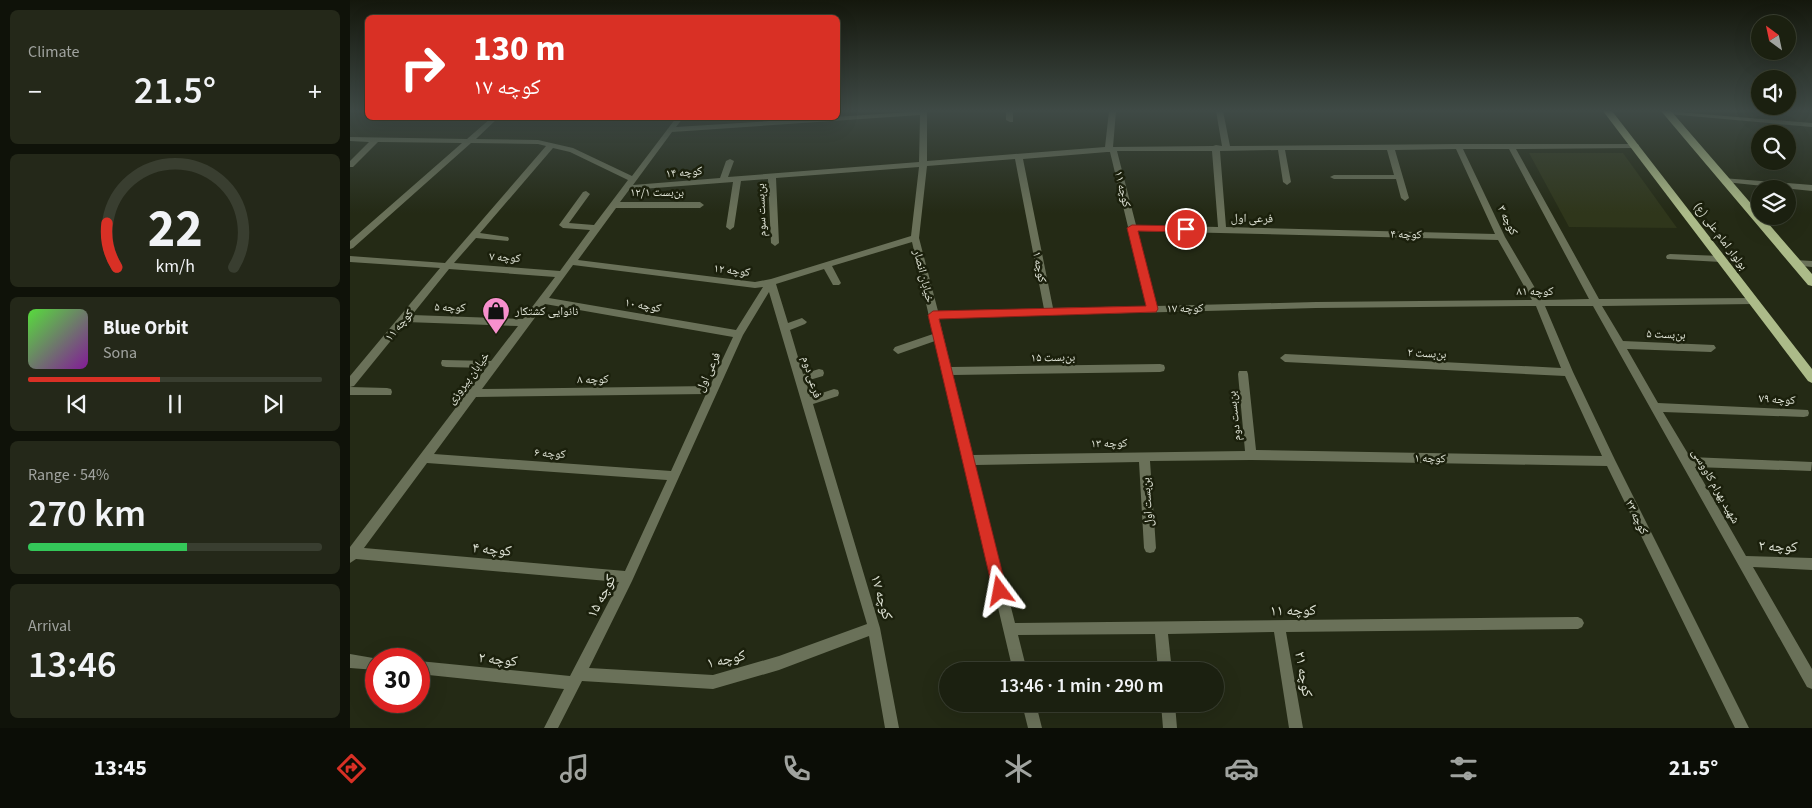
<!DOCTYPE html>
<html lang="en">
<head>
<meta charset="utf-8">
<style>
  :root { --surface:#1b2010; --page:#242819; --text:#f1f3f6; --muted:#a0a39f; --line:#393e30; --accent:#d93025 }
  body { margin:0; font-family:"Source Sans 3","Noto Naskh Arabic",sans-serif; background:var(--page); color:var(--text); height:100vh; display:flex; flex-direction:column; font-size:19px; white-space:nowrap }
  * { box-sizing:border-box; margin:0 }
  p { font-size:16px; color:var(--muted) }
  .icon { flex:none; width:28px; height:28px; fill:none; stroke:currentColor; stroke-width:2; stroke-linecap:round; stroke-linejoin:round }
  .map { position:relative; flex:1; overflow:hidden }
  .sheet { display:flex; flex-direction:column; gap:10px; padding:10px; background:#0f1209; width:350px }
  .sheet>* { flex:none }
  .guide { position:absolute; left:15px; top:15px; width:475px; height:105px; border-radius:8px; box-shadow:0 5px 20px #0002,0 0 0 1px var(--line); background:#d93025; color:#fff; overflow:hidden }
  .needle { width:32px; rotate:327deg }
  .buttons { position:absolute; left:1401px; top:15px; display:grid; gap:10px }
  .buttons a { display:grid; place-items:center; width:45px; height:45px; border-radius:50%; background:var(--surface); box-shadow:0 5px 20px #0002,0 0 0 1px var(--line); font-size:25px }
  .speed { position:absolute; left:15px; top:648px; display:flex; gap:10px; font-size:25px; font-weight:700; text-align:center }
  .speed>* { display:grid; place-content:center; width:65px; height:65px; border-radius:50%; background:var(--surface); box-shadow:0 5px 20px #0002,0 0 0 1px var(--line); line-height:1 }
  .speed .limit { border:8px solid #d22; background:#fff; color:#111 }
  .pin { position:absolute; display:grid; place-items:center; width:42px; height:42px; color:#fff; margin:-21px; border:2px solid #fff; border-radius:50%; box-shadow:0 1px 5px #0007 }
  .me { position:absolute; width:55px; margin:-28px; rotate:347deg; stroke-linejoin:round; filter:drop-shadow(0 0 4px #0008) }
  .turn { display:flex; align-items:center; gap:18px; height:105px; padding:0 25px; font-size:22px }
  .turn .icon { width:65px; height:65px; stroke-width:2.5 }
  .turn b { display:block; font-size:35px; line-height:42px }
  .big { font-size:38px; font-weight:600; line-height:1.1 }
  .sheet .widget { flex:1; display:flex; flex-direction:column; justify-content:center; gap:8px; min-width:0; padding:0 18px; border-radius:8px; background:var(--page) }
  .sheet .dial { align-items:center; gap:0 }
  .dial svg { height:130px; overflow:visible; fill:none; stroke:var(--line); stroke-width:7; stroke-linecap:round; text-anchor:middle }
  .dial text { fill:var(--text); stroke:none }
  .song { display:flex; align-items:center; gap:15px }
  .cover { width:60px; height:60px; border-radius:8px; background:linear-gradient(135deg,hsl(110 70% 55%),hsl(290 70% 35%)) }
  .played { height:5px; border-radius:2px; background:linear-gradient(90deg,var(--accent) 45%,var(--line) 45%) }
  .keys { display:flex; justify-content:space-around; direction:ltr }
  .heat { display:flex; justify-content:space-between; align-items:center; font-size:28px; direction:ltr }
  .charge { height:8px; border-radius:4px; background:linear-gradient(90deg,#34c759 54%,var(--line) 0) }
  .trip { position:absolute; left:589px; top:662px; width:285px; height:50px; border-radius:25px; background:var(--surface); box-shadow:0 5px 20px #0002,0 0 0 1px var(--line); font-weight:600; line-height:50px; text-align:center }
  .tabs { display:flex; height:80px; justify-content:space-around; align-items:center; background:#0b0d06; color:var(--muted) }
  .tabs .icon { width:35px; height:35px }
  .tabs .current { color:var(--accent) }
  .tabs b { font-size:22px; color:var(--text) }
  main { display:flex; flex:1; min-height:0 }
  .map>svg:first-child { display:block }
  .built { fill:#2f361b }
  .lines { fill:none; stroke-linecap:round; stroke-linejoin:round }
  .street { fill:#6a7159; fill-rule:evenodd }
  .primary { fill:#acbb89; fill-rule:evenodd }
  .route { fill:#d93025; stroke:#8d1f18 }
  .labels { text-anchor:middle; stroke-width:5; stroke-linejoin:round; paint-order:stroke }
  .street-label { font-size:12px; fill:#e0e4d7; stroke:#1b200c }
  .poi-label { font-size:12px; fill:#e0e4d7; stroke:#1b200c; text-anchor:start }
  .near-street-label { font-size:15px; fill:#e0e4d7; stroke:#1b200c }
</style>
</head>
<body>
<main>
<section class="sheet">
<div class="widget"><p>Climate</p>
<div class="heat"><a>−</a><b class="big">21.5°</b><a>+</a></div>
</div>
<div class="widget dial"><svg viewBox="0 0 100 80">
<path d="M14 69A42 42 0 1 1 86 69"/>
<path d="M14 69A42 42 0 0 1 8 42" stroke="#d93025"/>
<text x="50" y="56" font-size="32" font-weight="700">22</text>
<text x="50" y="72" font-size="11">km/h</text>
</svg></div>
<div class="widget">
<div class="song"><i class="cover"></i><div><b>Blue Orbit</b><p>Sona</p></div></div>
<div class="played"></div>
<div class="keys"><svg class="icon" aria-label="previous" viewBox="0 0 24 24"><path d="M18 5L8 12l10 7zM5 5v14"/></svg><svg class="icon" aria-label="pause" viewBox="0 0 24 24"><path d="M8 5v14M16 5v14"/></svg><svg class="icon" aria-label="next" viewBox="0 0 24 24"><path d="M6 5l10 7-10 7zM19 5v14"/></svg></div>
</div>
<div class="widget"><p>Range · 54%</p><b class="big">270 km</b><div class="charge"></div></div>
<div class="widget"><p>Arrival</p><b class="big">13:46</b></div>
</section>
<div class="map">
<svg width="1462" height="728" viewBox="0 0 1462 728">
  <rect width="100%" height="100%" fill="#242a15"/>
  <path class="built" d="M1179,153h94l54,75 -108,-1z"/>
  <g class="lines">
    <path class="street" d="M577,111v50l178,-14 4,-36h7l-3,36 100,-1 3,-1 6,1 -6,-35h7l7,35 228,-2h180l1,2 -4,2 -119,1 83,150 155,-1 5,3 -5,3 -152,2 21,35 91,4 2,3 -5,4 -84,-3 31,54 150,7 1,3 -1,3 -4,1 -141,-5 27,45 122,5 -1,9 -116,-4 51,89 66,2v12l-59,-3 59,102v20l-5,-2 -214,-381h-48l28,66 42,88 134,268h-14l-128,-262 -356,-6 -101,1 6,87 -2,4 -4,1 -4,-1 -2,-4 -5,-86 -164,3 40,158 563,-6 4,2 2,4 -2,4 -4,2 -292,3 17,96h-14l-15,-96 -106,2 4,37h-14l-3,-37 -137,1 9,36h-14l-78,-330 -37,13 -5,-4 2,-3 38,-13 -21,-92 -80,24 9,17 -2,2h-6l-9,-16 -48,15 12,39 14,-5 5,4 -2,2 -15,6 13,44 16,-5 4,1 1,3 -1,3 -17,5 4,16 24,-8 4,1 1,3 -1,3 -25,8 67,224 19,100h-14l-16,-92 -90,34 -66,19 -131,-8 -24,47h-14l20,-39 -145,-15v-13l151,15 49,-94 -263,-23 -6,4v-16l136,-179 -40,-1 -4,-1 -1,-3 1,-3 49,1 27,-35 -112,-4 -52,64 -4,1 37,1 4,1 1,3 -1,3h-41v-19l90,-108 -90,-6v-6l95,7 101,-117 -8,-2 -67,-1 -118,105 -3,1v-8l112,-98 -84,-1 -25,25h-3v-6l19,-19 -19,-1v-4l117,2 24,-21h7l-22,21 62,1 35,8 59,28 44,-58h7l-7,9zM570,115l-1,47 -191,15 6,-16 -4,-2 -4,2 -6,17 -87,7 39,-53zM203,148l17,4 58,28 -34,45 -25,-2 21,-29 -4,-3 -3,1 -24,33 4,3 27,2 -30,41 -106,-8 22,-25 32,3 1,-2 -1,-2 -28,-4zM1106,149l39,85 -269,-7 -6,-76 58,-1 5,32 4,3 4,-3 -6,-32h102l7,25h-60l-4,2 4,2h62l5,19 4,3 4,-3 -14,-48zM1113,149h46l80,150 -47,1 -37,-63zM767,151h95l6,76 -82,-2zM757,152h3l37,154 -94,2 -30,-149zM665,159l29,150 -106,2 -19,-73 8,-72zM569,167l-8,69 -140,43 -16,3 -177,-22 38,-52h84l4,-3 -4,-3h-80l9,-12 104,-8 -7,45 4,3 4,-3 7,-46 27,-2 3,64 4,3 4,-3 -3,-65zM787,231l361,9 34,60 -216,2 -160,4zM223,265l182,23 8,-1 -27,43 -187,-32zM99,269l106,8 -32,42 -111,-4zM419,292l98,332 -88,32 -66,19 -124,-7 43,-87 111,-246zM195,304l188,33 -23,49 -228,3zM1186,306l25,62 -276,-14 -5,4 5,4 280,14 37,80 -346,-6 -8,-76 -1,-3h-8l-1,3 7,77 -272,4 -20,-80 207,-3 4,-1 1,-3 -1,-3 -4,-1 -209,3 -12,-49 377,-10zM356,394l-35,77 -237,-17 42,-57zM77,463l240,17 -42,91 -261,-23z
      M656,111h7v11h-3l-4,-2z
      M1315,111l147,12v4l-144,-13h-3z
      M1372,178l90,7v6l-87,-9 -4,-2z
      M1320,254l51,2 4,3 -4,3 -54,-3 -1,-2 1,-2z
      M1445,260l17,1v6l-20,-2 -1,-2 1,-2z
      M0,654l29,5h-3v11l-26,-2z
      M672,704h14l6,24h-14z
      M811,704h14l2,24h-14z"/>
    <path class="primary" d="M1253,111h9l200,258v14l-4,-2z
      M1311,111h10l141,163v12l-4,-1z"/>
  </g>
  <linearGradient id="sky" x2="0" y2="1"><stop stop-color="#14170c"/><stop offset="0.52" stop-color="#3f4a46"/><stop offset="1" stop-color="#3f4a46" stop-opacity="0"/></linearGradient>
  <rect width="1462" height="213" fill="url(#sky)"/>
  <path class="route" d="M782,225l54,1 5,3 -5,3 -48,-1 20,78 -2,3 -217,7 68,272 -2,5 -5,2 -5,-2 -2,-5 -65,-276 5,-4 213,-5 -19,-78z"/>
  <defs>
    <symbol id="shop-pin" viewBox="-11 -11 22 30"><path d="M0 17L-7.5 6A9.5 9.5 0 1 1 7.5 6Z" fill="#f790cd" stroke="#1b200c"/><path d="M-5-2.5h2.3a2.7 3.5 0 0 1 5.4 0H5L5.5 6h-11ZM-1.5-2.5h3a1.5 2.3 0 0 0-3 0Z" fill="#111"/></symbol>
  </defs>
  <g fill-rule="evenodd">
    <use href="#shop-pin" x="130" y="295" width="32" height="43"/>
  </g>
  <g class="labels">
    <g class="street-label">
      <text transform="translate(334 172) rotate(-5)" y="4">کوچه ۱۴</text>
      <text transform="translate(773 189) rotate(76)" y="4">کوچه ۱۱</text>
      <text x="307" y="196">بن‌بست ۱۲/۱</text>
      <text transform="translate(411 210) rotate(-92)" y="4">بن‌بست سوم</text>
      <text transform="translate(902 218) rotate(1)" y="4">فرعی اول</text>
      <text transform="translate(1158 220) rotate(64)" y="4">کوچه ۳</text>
      <text transform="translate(1056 234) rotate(1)" y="4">کوچه ۴</text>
      <text transform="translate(1371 236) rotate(53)" y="4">بولوار امام علی (ع)</text>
      <text transform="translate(155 257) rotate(4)" y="4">کوچه ۷</text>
      <text transform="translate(690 267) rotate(79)" y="4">کوچه ۱</text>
      <text transform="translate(382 270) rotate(7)" y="4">کوچه ۱۲</text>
      <text transform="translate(574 276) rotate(76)" y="4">خیابان انصار</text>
      <text x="1185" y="295">کوچه ۸۱</text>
      <text transform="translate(293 305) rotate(10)" y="4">کوچه ۱۰</text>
      <text transform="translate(100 307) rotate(2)" y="4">کوچه ۵</text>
      <text transform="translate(835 308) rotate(-1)" y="4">کوچه ۱۷</text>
      <text transform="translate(49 325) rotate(-50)" y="4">کوچه ۱۱</text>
      <text transform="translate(1316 334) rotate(2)" y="4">بن‌بست ۵</text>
      <text transform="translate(1077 353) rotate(3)" y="4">بن‌بست ۲</text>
      <text transform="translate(703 357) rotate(-1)" y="4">بن‌بست ۱۵</text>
      <text transform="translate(358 372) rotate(-65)" y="4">فرعی اول</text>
      <text transform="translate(462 377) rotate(73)" y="4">فرعی دوم</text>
      <text transform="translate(118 378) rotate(-53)" y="4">خیابان پیروزی</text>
      <text transform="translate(243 379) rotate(-1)" y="4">کوچه ۸</text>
      <text transform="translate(1427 399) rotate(3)" y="4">کوچه ۷۹</text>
      <text transform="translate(884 416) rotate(-96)" y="4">بن‌بست دوم</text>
      <text transform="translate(759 443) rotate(-1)" y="4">کوچه ۱۳</text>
      <text transform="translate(200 453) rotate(4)" y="4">کوچه ۶</text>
      <text transform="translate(1080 458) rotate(1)" y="4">کوچه ۱</text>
      <text transform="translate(1366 486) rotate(60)" y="4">شهید بهرام کاووسی</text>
      <text transform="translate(797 502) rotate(-94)" y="4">بن‌بست اول</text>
      <text transform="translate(1287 517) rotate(64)" y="4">کوچه ۲۳</text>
    </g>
    <g class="poi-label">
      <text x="165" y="315">نانوایی کشتکار</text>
    </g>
    <g class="near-street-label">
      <text transform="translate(1428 546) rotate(2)" y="5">کوچه ۲</text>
      <text transform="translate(142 549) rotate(5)" y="5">کوچه ۴</text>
      <text transform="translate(251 596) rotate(-63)" y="5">کوچه ۱۵</text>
      <text transform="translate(532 597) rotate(74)" y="5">کوچه ۱۷</text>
      <text transform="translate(943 610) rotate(-1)" y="5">کوچه ۱۱</text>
      <text transform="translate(148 659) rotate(6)" y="5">کوچه ۲</text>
      <text transform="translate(376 659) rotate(-13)" y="5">کوچه ۱</text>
      <text transform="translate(954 674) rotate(80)" y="5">کوچه ۲۱</text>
    </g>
  </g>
</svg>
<div class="buttons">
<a><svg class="needle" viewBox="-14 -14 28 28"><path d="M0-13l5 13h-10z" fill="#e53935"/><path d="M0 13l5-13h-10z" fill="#a0a39f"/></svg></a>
<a><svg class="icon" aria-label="sound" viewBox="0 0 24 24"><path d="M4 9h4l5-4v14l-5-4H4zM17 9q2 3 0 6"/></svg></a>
<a><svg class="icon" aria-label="search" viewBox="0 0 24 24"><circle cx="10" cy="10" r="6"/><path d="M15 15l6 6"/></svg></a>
<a><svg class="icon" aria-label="layers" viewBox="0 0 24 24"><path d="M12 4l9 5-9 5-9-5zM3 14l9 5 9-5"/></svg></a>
</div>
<div class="speed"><div class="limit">30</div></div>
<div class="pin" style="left:836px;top:229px;background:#d93025"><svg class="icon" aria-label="arrive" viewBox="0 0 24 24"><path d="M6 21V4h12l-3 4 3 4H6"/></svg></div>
<svg class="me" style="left:650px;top:591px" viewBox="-20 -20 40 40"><path d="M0-17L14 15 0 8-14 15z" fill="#d93025" stroke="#fff" stroke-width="4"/></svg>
<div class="trip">13:46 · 1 min · 290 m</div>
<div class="guide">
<div class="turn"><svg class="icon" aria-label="right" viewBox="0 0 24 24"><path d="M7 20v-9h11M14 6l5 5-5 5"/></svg><div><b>130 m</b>کوچه ۱۷</div></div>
</div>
</div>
</main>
<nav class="tabs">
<b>13:45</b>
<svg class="icon current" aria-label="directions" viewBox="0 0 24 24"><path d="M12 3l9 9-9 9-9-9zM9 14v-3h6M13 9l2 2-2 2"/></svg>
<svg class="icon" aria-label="music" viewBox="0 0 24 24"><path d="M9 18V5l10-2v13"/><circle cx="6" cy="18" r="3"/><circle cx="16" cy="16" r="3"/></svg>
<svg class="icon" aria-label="phone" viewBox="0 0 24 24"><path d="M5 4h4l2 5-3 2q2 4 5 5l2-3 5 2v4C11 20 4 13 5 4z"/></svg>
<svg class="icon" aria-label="climate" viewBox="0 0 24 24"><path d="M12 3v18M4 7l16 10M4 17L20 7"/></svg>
<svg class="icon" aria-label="car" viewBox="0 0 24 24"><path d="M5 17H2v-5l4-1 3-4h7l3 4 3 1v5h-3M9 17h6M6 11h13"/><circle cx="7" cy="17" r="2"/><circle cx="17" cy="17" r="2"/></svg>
<svg class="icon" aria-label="filters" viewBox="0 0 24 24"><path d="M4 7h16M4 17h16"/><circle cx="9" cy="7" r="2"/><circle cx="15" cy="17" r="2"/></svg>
<b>21.5°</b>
</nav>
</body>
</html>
